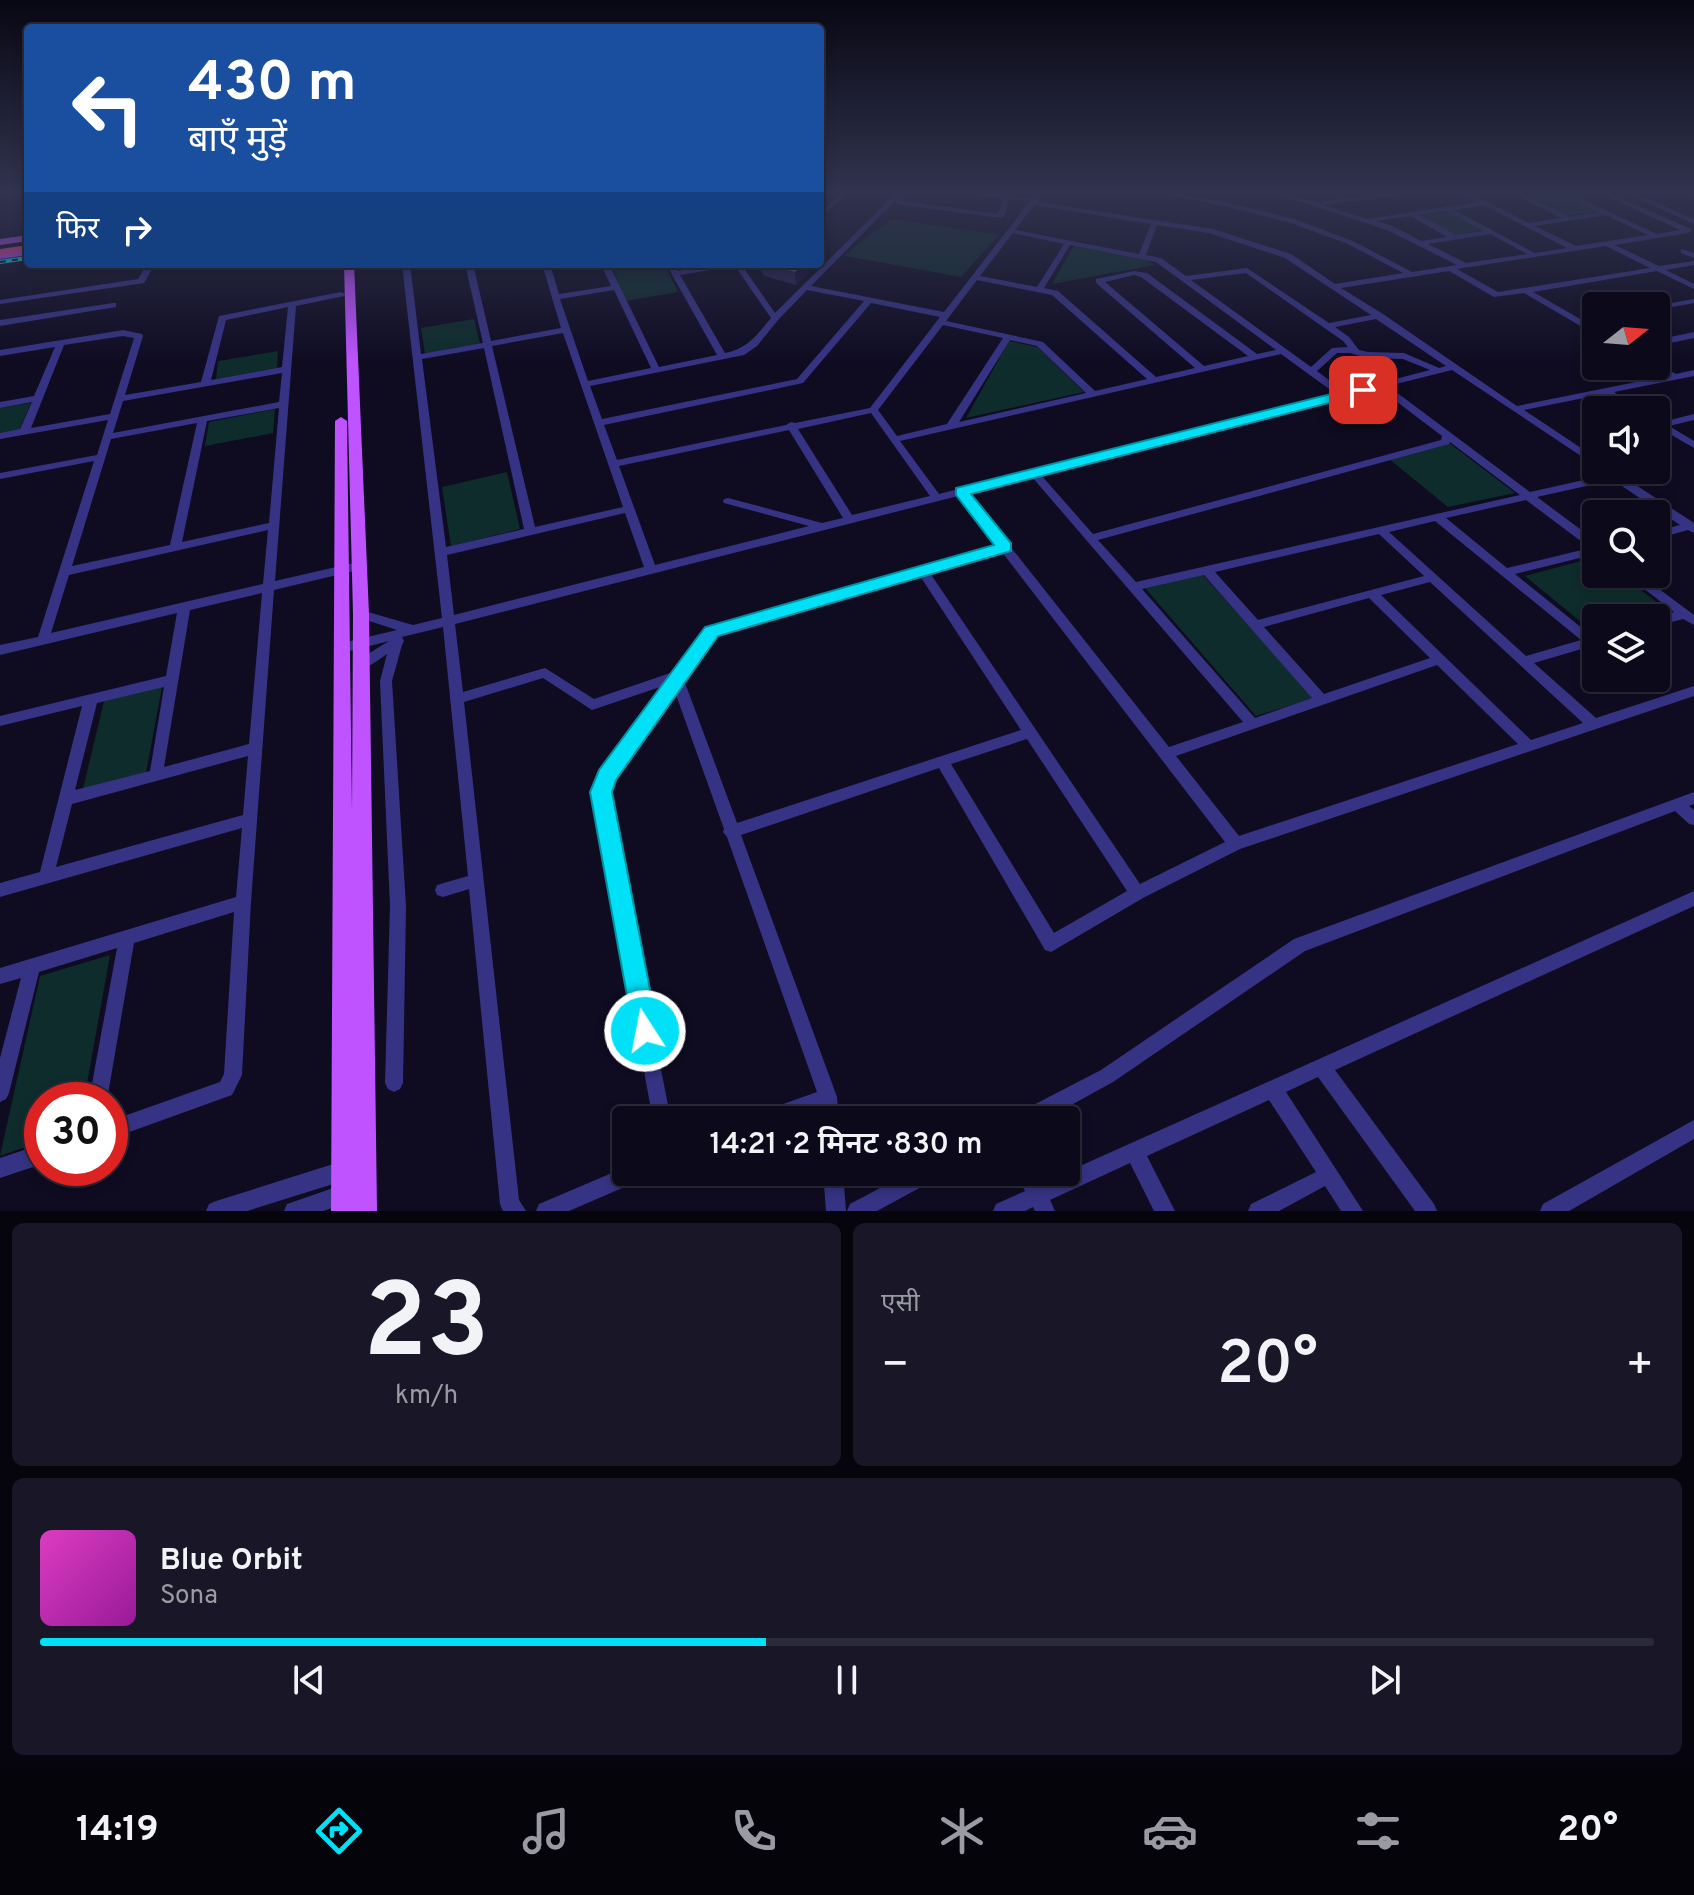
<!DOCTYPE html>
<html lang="hi">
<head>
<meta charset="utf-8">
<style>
  :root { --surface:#0b091a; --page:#191727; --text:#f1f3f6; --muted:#9a9aa2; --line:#2b2a39; --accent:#00e0f7 }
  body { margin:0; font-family:Overpass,"Noto Sans Devanagari",sans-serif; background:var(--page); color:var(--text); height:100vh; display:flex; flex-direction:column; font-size:30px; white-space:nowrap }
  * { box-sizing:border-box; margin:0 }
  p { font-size:26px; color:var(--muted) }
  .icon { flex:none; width:44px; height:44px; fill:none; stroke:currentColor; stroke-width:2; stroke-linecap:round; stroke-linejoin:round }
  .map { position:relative; height:1211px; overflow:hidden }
  .drawer { display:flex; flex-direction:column; gap:12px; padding:12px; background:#06050e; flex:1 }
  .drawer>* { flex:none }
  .hud { position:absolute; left:24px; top:24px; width:800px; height:244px; border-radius:8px; box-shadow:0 4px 12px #0003,0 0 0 2px var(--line); background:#1a4fa0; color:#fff; overflow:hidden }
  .needle { width:52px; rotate:73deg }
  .controls { position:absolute; left:1582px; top:292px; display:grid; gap:16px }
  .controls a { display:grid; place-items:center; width:88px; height:88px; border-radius:8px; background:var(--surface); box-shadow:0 4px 12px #0003,0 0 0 2px var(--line); font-size:40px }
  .speed { position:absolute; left:24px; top:1082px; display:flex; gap:16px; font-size:40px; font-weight:700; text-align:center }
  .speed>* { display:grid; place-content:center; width:104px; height:104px; border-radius:50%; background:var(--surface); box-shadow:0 4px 12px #0003,0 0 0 2px var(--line); line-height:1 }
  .speed .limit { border:12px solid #d22; background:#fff; color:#111 }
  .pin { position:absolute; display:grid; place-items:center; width:68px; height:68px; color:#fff; margin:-34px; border-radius:16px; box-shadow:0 4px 12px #0006 }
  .me { position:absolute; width:88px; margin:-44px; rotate:349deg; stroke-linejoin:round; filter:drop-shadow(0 0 6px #0008) }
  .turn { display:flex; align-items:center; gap:28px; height:168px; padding:0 32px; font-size:36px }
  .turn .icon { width:104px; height:104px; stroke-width:2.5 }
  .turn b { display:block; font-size:56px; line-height:68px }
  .then { display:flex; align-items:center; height:76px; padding:0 32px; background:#0003; gap:16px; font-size:30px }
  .big { font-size:60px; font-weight:600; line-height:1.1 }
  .drawer .widget { flex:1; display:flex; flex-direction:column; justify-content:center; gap:12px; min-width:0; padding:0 28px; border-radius:12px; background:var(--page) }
  .drawer .dial { align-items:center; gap:0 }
  .dial b { font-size:104px; line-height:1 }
  .song { display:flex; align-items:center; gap:24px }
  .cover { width:96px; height:96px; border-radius:12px; background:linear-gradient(135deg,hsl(310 70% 55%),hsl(300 70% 35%)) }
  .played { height:8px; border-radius:4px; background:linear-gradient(90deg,var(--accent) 45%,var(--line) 45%) }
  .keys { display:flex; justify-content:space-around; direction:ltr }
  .heat { display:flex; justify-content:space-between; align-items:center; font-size:44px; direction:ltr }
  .drawer .tiles { flex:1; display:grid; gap:12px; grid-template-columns:1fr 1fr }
  .widget:last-child { grid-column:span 2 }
  .trip { position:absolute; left:612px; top:1106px; width:468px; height:80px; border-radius:8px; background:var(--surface); box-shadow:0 4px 12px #0003,0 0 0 2px var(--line); font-weight:600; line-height:80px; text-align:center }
  .dock { display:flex; height:128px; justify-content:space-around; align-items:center; background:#04040a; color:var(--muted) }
  .dock .icon { width:56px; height:56px }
  .dock .on { color:var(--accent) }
  .dock b { font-size:36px; color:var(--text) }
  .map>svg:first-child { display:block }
  .green { fill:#0e2c2b }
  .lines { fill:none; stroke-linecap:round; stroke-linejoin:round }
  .minor { fill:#363384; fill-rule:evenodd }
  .major { fill:#be53ff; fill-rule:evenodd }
  .highway { fill:#ff47a0; fill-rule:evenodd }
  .rail-casing { stroke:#00e0f7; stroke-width:4 }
  .rail { stroke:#0f0c22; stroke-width:2; stroke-dasharray:6; stroke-linecap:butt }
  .wall { fill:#2c2351 }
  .shaded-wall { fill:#191236 }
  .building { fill:#3d3564; stroke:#554d7c; stroke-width:2 }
  .route { fill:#00e0f7; stroke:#0092a1; stroke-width:2 }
</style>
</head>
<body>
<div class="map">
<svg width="1694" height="1211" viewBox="0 0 1694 1211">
  <rect width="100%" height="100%" fill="#0f0c22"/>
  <path class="green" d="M1561,193l38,18 -32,5 -37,-19z
    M1448,212l35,18 -27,5 -35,-19z
    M892,219l107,16 -38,42 -116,-21c16,-17 29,-23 47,-37z
    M1074,245l68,12 13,8 -103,19z
    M647,264h17l14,28 -52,9 -13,-32z
    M474,319l6,25 -55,10 -4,-26z
    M1009,341l29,6 46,45 -118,26z
    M278,351l-1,17 -61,11 2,-18z
    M31,403l-12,27 -19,3v-25z
    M275,409l-2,24 -68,13 4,-24z
    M1448,442l67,51 -67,14 -59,-48z
    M507,472l13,57 -69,17 -9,-59z
    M1596,557v17h24l47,36 -28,8h-43v12l-4,1 -67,-55z
    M1203,575l111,123 -58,18 -111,-128z
    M162,687l-16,86 -63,16 21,-88z
    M110,955l-26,145h-42v41l-42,15 40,-180z"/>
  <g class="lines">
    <path class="minor" d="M842,193h6l-28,25v-6z
      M896,193h9l-3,8 96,13 6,-15 -31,-4 -3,-2 63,5 4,-5h6l-6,9 176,27 78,25 44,30 68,-11 -55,-29 -60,-22 -59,-15 -71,-14h12l59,10 65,16 59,22 59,31 45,-7 -70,-35 -112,-37h9l38,11v-2l2,-1 67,-8h16l-3,2 -81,10 44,14 111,-17 -16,-9h7l60,30 32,-5 -48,-25h7l50,24 29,-5 -39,-19h8l89,41 23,-4 -80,-37h8l83,36 1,2 -4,2 -73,12 44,21 35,-5v4l-28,5 28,14v5l-37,-18 -124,21 63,36v7l-72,-42 -30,4 -45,-26 -108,17 42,26 134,92 149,-30 -13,-8 -1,-2h4v-3l20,11 18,-4v6l-80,16 28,18h-12l-26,-16 -80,16 72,48v8l-144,-96 -64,16 142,106 76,-17 -2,-3 1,-2h8l81,53v10l-6,-3 -32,9v-8l24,-6 -67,-45 -76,17 59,44v13l-81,20 78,63h3l-1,8 -61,18 62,55 98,-32v10l-454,153 -97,49 -92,54 -6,-2 -106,-182 -198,67 96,262 2,23h-18l-1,-11 -30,11h-34l2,-7 59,-21 -90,-255 -4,-5 1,-3 -49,-137 -62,87 -5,13 4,31 59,297h-18l-55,-297 -4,-31 6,-16 66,-91 -74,25 -49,-32 -79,24 55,498 7,11h-23l-3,-7 -31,-315 -26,8 -6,-2 -2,-5 2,-5 31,-9 -25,-249 -41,10 2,4 -2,4 -10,36 14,225 -3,177 -3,6 -6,3 -6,-3 -3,-6 5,-177 -10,-225 7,-27c-9,6 -21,17 -32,14l-1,-3 1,-3 34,-21 -47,12 -4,-2 -2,-3 2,-3 4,-2 55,-13 -40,-13 -2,-3 6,-4 52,15 29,-7 -40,-354h8l11,90 62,-11 -18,-79h8l18,77 70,-13 -19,-64h8l9,30 52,-8 -10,-22h8l50,103 58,-12 -51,-91h8l4,7 42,-7h21l34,49zM1010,199l20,2 -86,111 -133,-26 85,-86 -1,2 3,2 102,14 4,-2zM1034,205l117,19 -12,30 -124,-24zM1484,205l83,43 -32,5 -81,-43zM1446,211l37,20 -27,4 -36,-20zM1606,215l42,20 -72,11 -41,-20zM1411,216l36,21 -26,4 -28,-15 -17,-5zM1157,225l52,8 76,25 86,57 -42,8 -82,-55 -61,8 -25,-18 -15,-3zM1013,233l51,11 -27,43 -57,-11zM1490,234l37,20 -61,9 -38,-19zM1070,245l86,17 120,88 -19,4 -110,-81 -13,-2 -38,8v4l99,85 -39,9 -98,-86 -14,-3zM1606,246l44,22 -152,24 -41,-23zM735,266l36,52c-14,17 -24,31 -46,35l-45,-78zM1246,273l97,68 5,6 -16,1 -21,19 -120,-87zM1134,275l7,2 107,79 -44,10 -99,-84zM977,280l75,15 95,84 -52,12 -52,-49 -97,-21zM614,290l37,78 -63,13 -28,-82zM807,290l57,11 -67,78 -195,40 -12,-33 154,-31 13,-9 21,-26zM871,303l69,14 -70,91 -75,15 -4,-1 -5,3 -169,35 -13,-35 199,-42zM1376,319l70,47 -7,2 -35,-15 -36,-1 -9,-2 -10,-13 -14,-10zM943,325l60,13 -56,86 -50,12 -19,-26zM563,333l60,174 -88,20 -43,-181zM1010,340l27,6 49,47 -127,29zM484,348l40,181 -78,18 -24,-188zM1337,353h13l17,5 36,1 27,11 -85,22 -28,-21zM1281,354l55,40 -397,100 -39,-53zM1380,389l62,47 -1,4 -348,94 -52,-59zM871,413l59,83 -78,19 -54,-86zM789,430l54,88 -21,5 -94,-25 -4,1 -1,2 1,2 85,23 -154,39 -36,-99zM1450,442l70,53 -384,87 -38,-42 351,-96zM1032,477l211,245 -74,25 -201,-254zM958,496l39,50 -290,83 -31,42 -82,28 -49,-31 -82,24 -8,-68zM1526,500l64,48 -83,20 -61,-50zM625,513l19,54 -190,48 -7,-60zM1435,521l146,119 -55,16 -137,-124zM1379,534l45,42 -166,44 -43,-48zM1002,552l223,290 -85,42 -210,-311zM1204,575l108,123 -57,20 -113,-129zM920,576l101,154 -284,93 -53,-143 31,-45zM1430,582l153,141 -52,17 -150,-145zM1369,598l61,60 -106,36 -60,-67zM1437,665l81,79 -279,92 -63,-80zM1027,739l100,152 -73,42 -103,-169z
      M1625,193h8l61,26v5z
      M1686,193h8v4z
      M1681,249l13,4v5l-13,-5z
      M28,255v4l-28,4v-4z
      M147,264h8l-11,19 -144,21v-4l138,-21z
      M341,292l4,2 -1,2 -48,10 -21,275 83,-19 6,4 -6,4 -84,20 -23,312 -9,173 -10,20 -122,44v-18l110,-39 4,-8 10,-162 -100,31 -27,157h-18l28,-152 -78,24 -30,121 -3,6 -6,3v-44l21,-80 -21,6v-16l236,-71 6,-69 -242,69v-14l40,-11 42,-166 -82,20v-10l166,-40 11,-63 -177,42v-10l38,-8 56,-176 -94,18v-6l97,-18 11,-35 -108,19v-6l20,-4 12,-27 -32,6v-6l34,-6 21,-49 -55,9v-6l123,-20 19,4 1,2 -18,59 76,-13 18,-66zM288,307l-6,60 -71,13 15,-60zM123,336l11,2 -24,76 -79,14 33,-83zM282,373l-3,29 -166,31 10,-32zM279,408l-10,115 -87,19 25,-121zM197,423l-27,122 -98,21 39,-127zM268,530l-5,54 -212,49 18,-58zM262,593l-13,151 -85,23 26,-157zM164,687l-14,84 -75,19 22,-87zM248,756l-5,59 -187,52 16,-63z
      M1694,299v4l-38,7v-4h-2z
      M113,303h3v4l-116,19v-6z
      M1694,332v6l-38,8v-6z
      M1694,414v6l-25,6 25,15v7l-38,-22v-7l6,3z
      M1625,574h14l55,41v10l-11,-6 -27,7 -1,-8 19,-6z
      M1694,792v12l-5,2 5,4v15l-5,-1 -14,-13 -370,140 -192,131 -69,38h-28l2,-7 83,-43 193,-131z
      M1694,891v15l-359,164 99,134 3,7h-22l-97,-134 -32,15 77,119h-22l-16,-25 -46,25h-31l3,-7 65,-32 -47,-72 -122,56 28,55h-21l-24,-48 -80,37 5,11h-20l-2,-4 -8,4h-32l3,-7 29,-13 -9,-19h20l6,11z
      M1694,1120v19l-125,72h-29l3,-7z
      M42,1144v20l-42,14v-20z
      M346,1160l7,3 3,7 -3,7 -7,3 -99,31h-41l3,-7 7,-3z
      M626,1167v5h20l-3,7 -74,32h-33l3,-7z
      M823,1172h20l3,39h-20z
      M910,1172h29l-3,7 -59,32h-30l3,-7z
      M345,1184l7,3 3,7 -3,7 -29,10h-39l3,-7z"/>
    <path class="major" d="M28,235v6l-28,4v-6z
      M28,249v6l-28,4v-6z
      M344,264h10l15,350 8,597h-46l4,-790 6,-4 6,4 5,390 1,-197z"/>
    <path class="highway" d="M28,245v6l-28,4v-6z"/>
    <defs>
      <path id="rail" d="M0,262l28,-4"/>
    </defs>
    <use href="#rail" class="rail-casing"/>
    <use href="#rail" class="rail"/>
  </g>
  <path class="wall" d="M757,264h61l-22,21 -32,-9z"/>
  <path class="shaded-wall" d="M825,244v13l-5,5v-13z
    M803,264h15l-22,21 -1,-14z"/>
  <path class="building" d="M768,264h35l-8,7z"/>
  <linearGradient id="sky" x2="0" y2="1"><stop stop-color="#080713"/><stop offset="0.53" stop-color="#31344f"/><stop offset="1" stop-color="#31344f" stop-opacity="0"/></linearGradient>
  <rect width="1694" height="362" fill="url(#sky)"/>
  <path class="route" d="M1363,386l7,4 -2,3 -397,101 40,49v8l-293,85 -102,144 -4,12 46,239 -4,9 -9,4 -10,-4 -45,-248 9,-22 106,-143 289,-82 -38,-50v-7z"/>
</svg>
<div class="controls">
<a><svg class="needle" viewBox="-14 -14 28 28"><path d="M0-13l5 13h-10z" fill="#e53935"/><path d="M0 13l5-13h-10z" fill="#9a9aa2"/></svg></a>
<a><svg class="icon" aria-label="sound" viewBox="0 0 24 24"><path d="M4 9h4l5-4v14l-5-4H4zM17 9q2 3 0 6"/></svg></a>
<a><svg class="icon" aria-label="search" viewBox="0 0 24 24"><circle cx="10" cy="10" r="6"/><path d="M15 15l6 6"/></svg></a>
<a><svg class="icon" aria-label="layers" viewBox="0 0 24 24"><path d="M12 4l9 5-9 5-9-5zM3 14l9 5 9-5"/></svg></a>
</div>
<div class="speed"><div class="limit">30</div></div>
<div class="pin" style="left:1363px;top:390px;background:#d93025"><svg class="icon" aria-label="arrive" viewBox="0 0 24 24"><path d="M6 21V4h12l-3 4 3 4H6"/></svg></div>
<svg class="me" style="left:645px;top:1031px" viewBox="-20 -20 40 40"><circle r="17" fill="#00e0f7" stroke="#fff" stroke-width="3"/><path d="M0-11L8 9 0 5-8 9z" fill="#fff"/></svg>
<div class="trip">14:21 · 2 मिनट · 830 m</div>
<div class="hud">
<div class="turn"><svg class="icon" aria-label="left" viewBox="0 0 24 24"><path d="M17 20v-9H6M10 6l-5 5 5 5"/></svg><div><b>430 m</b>बाएँ मुड़ें</div></div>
<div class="then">फिर<svg class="icon" aria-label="right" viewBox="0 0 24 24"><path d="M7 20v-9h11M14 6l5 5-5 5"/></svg></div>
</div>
</div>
<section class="drawer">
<div class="tiles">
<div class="widget dial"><b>23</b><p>km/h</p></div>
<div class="widget"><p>एसी</p>
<div class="heat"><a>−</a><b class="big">20°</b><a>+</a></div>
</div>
<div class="widget">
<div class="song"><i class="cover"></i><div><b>Blue Orbit</b><p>Sona</p></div></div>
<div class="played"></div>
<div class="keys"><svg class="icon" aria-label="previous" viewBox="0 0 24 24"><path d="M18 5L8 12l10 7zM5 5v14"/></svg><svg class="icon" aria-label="pause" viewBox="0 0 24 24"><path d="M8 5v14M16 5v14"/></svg><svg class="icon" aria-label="next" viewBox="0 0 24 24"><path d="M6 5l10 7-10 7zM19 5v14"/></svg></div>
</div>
</div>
</section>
<nav class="dock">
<b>14:19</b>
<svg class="icon on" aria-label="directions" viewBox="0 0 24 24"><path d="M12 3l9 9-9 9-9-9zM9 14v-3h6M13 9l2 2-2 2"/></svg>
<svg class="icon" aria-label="music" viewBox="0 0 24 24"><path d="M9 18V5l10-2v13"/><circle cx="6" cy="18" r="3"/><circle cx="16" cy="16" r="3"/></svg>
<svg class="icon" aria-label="phone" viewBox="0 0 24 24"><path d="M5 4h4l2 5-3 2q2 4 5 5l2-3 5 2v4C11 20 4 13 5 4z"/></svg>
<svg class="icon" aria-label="climate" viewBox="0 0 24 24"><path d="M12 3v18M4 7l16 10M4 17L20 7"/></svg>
<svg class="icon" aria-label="car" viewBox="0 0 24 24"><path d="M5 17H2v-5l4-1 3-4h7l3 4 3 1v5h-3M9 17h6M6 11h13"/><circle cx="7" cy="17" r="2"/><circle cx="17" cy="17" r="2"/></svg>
<svg class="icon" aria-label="filters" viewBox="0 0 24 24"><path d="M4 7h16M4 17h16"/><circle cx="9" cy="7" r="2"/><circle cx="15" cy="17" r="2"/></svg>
<b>20°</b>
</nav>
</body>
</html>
